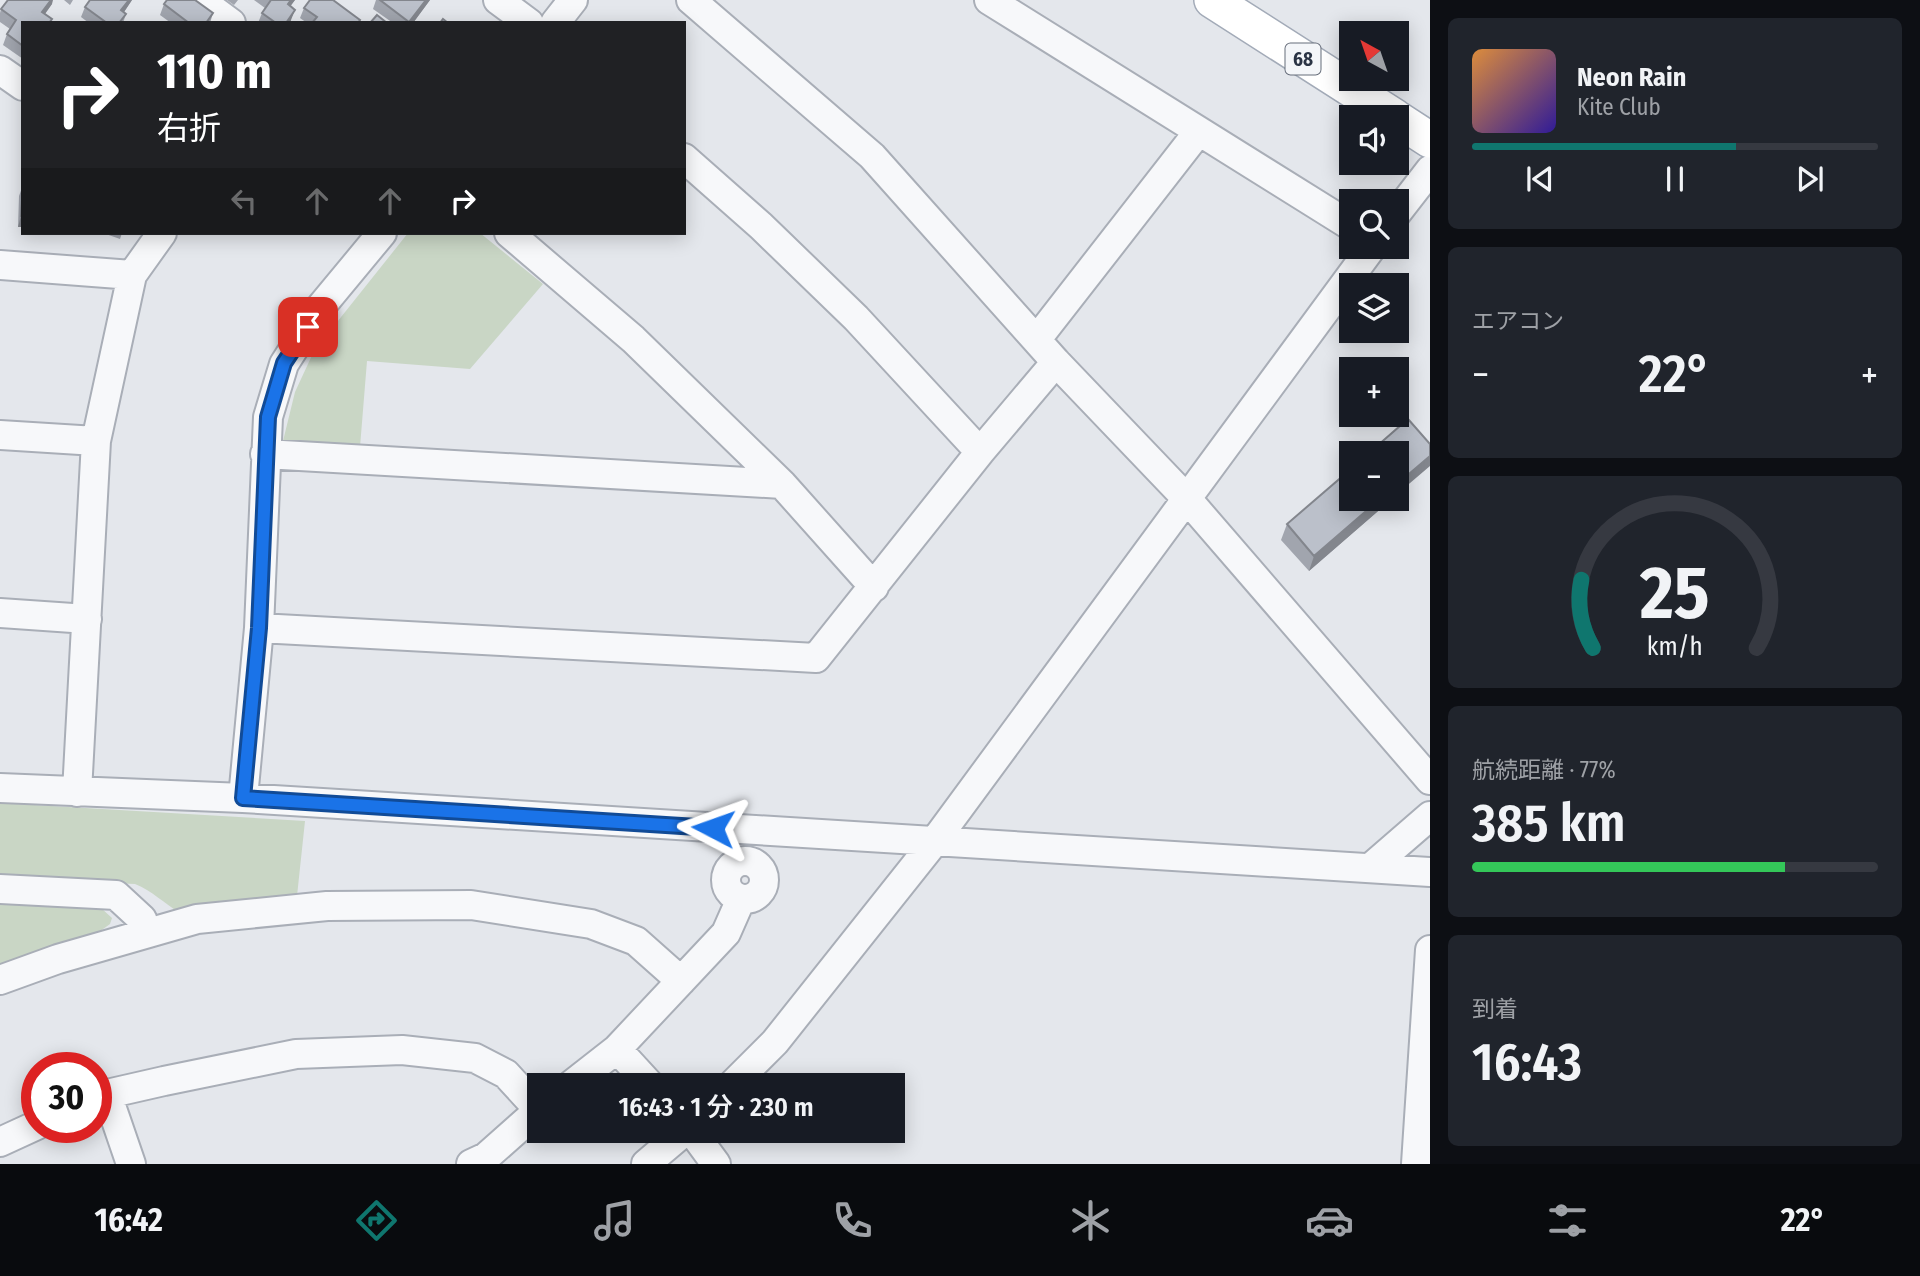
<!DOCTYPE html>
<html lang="ja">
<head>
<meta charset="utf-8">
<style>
  :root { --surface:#171b24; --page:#20242c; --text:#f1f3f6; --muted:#9ea1a6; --line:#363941; --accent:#0f766e }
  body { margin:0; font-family:"Fira Sans Condensed","Noto Sans JP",sans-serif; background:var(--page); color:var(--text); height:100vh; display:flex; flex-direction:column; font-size:26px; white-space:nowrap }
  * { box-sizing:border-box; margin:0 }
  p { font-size:23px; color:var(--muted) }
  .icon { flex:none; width:38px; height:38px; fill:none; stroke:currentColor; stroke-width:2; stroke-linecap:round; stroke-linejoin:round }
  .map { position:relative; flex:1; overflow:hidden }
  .panel { display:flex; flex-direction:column; gap:18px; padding:18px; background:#0d0f14; width:490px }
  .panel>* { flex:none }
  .banner { position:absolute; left:21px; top:21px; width:665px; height:214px; border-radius:0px; box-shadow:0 4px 18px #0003; background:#202124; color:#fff; overflow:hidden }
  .needle { width:46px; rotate:320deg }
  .fabs { position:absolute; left:1339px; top:21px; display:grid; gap:14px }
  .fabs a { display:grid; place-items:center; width:70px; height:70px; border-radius:0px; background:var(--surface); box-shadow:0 4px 18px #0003; font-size:35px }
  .speed { position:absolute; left:21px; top:1052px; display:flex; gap:14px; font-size:35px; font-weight:700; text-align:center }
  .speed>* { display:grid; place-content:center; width:91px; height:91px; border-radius:50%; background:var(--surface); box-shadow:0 4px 18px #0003; line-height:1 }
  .speed .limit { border:10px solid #d22; background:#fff; color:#111 }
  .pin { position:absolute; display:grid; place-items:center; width:60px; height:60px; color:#fff; margin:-30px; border-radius:14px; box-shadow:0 4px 10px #0006 }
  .me { position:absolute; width:77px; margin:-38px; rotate:274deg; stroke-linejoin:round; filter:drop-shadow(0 0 5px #0008) }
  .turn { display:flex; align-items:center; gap:24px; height:147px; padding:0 21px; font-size:32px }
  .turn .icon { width:91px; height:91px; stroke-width:2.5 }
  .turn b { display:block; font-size:49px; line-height:60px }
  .lanes { display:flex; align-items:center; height:66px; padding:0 21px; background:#0003; justify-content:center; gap:35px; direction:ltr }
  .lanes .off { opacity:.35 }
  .big { font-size:52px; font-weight:600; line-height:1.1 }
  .panel .widget { flex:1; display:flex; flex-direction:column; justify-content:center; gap:10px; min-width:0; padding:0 24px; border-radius:10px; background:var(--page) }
  .panel .dial { align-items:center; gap:0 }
  .dial svg { height:182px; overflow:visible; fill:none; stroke:var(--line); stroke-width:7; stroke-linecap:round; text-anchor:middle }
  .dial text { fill:var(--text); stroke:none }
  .song { display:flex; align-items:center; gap:21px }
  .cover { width:84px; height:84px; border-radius:10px; background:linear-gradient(135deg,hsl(30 70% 55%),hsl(250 70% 35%)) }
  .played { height:7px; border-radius:4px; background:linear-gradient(90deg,var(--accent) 65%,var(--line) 65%) }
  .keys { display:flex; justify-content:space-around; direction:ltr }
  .heat { display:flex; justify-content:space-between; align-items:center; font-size:38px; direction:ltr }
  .charge { height:10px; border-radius:5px; background:linear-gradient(90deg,#34c759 77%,var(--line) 0) }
  .trip { position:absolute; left:527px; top:1073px; width:378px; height:70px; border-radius:0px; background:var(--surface); box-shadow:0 4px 18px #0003; font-weight:600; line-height:70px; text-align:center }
  .tab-bar { display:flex; height:112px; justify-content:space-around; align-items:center; background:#090b0e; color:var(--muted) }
  .tab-bar .icon { width:49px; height:49px }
  .tab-bar .current { color:var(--accent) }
  .tab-bar b { font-size:32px; color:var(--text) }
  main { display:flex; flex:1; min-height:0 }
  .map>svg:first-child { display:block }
  .green { fill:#c9d6c5 }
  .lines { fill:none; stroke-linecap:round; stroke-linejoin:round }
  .minor-casing { stroke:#a9aeb7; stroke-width:32 }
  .major-casing { stroke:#a3abb8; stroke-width:38 }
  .minor { stroke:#f7f8fa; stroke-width:28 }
  .major { stroke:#fff; stroke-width:35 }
  .wall { fill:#a1a5ae }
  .shaded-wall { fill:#83868d }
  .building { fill:#bbc0ca; stroke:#83868d; stroke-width:2 }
  .route-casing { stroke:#114b97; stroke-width:18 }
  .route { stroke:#1a73e8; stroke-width:12 }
  .labels { text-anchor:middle; stroke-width:7; stroke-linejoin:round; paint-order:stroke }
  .shield { fill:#f4f6f9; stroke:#676e7b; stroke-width:2 }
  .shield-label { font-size:19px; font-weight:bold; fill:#2b3445 }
</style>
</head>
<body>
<main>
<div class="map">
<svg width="1430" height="1164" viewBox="0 0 1430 1164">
  <rect width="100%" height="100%" fill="#e4e7ec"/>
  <path class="green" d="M408,233h72l63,51 -73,85 -103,-8 -7,86 -77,-6 12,-49 19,-41z
    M0,803l305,18 -8,75 -117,17c-16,-10 -28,-22 -45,-29l-135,-6z
    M0,902l101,6 11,10 -2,6 -11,8 -99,35z"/>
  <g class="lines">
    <defs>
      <path id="minor" d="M200,0l31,23
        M498,0l31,23
        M691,0l181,156 184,206 132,138 242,280
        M989,0l362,226
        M555,23l18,-23
        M0,70l23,16
        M684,158l77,68 95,92 124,134
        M1396,214l34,-44
        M509,233l124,106 149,145 92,103
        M0,265l132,10
        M1037,339l162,-208
        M0,435l96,6
        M265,454l517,30
        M0,613l87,6
        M259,628l557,30 164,-206 76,-90
        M0,788l243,10 1187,74
        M77,792l19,-351 36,-166 30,-42
        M243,798l16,-170 9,-211 16,-53 35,-55 63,-76
        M726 880a19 19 0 1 1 38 0a19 19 0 1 1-38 0Z
        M1370,868l60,-52
        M0,889l116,6 26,24 5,14
        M0,980l58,-21 139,-40 130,-13 144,-1 120,19 45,17 45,40
        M617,1049l33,36
        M571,1085l46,-36 109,-116 15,-34
        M732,1085l43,-43 159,-200 438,-595
        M107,1094l24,70
        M96,1099l11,-5 57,-13 132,-27 106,-4 73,8 31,16 33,36
        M691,1130l25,34
        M0,1142l37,-17
        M471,1164l15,-7 53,-47
        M646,1164l40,-34
        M1416,1164l14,-214"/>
      <path id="major" d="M1212,0l183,117
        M1396,118l34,22"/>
    </defs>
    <use href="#minor" class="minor-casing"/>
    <use href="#major" class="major-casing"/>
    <use href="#minor" class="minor"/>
    <use href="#major" class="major"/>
  </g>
  <path class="wall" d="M64,0h9l-3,5z
    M90,0h42l-8,12 2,2 -3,9h-34l-8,-6 4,-10z
    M227,0h11l-4,5z
    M254,0h41l-5,6 1,14 -1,3h-32l4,-10 3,-5z
    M376,0h54l-17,23h-20l-20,-14z
    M52,4l-7,10 -22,9v36l-20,-14 4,-11 3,-5 -10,-7v-9l1,-4z
    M164,4l49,9 -3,10h-39l-11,-8z
    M304,8l55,15h-52l-7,-5z
    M23,185v42h-5l1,-31z
    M103,233h19l-2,6z
    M1351,499h41l-83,72 -28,-31 6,-16z"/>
  <path class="shaded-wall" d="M51,0h2l-1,4 -13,18 3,-10z
    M129,0h3l-14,21 3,-11z
    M291,0h4l-11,15 4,-11z
    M426,0h4l-17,23h-4z
    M295,10l-4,10 -1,3h-4z
    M21,216h2v11h-5z
    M1430,456v10l-34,29v-10z
    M1380,499h12l-83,72 5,-15z"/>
  <path class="building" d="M8,0h43l-9,12 10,7 -3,4h-26v23l-16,-12 9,-14 -15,-11z
    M90,0h39l-8,10 5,4 -7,9h-12l-22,-16z
    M167,0h28l18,13 -7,10h-17l-25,-19z
    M271,0h20l-3,4 7,6 -9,13h-10l-14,-10z
    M310,0h23l27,20 -2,3h-46l5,-6 -13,-9z
    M380,0h46l-17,22z
    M377,15l10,8h-17z
    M443,19l5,4h-8z
    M23,185v31h-2z
    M1408,419l22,25v12l-34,29v-32h-27z
    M1351,469v30h29l-66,57 -27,-32z"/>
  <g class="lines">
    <defs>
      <path id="route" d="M308,327l-24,36 -16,54 -9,211 -16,170 470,30"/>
    </defs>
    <use href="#route" class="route-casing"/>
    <use href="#route" class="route"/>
  </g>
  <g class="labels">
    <rect class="shield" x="1285.5" y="43.5" width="35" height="31" rx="5"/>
    <g class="shield-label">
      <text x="1303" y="66">68</text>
    </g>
  </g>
</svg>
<div class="fabs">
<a><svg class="needle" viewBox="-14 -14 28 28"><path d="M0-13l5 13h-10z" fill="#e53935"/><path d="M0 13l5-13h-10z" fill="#9ea1a6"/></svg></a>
<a><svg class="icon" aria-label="sound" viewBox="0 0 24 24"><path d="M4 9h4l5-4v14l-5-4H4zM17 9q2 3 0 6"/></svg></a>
<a><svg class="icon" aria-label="search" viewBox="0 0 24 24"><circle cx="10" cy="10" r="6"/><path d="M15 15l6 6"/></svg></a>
<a><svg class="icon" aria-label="layers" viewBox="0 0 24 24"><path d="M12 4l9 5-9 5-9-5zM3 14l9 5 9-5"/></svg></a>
<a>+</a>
<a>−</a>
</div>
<div class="speed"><div class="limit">30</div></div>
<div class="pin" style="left:308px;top:327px;background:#d93025"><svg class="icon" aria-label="arrive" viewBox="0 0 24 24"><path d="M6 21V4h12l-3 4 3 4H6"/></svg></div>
<svg class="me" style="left:713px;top:828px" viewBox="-20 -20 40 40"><path d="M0-17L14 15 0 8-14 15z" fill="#1a73e8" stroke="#fff" stroke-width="4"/></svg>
<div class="trip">16:43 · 1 分 · 230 m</div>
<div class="banner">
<div class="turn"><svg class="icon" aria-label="right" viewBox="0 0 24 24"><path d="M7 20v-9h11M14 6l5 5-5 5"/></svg><div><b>110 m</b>右折</div></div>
<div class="lanes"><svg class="icon off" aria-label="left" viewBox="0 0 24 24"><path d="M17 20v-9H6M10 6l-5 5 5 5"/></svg><svg class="icon off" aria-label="ahead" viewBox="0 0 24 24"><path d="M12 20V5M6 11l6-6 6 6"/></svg><svg class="icon off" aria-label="ahead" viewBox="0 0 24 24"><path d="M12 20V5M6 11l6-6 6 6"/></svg><svg class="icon" aria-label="right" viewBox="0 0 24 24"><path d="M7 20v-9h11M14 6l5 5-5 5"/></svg></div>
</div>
</div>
<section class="panel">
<div class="widget">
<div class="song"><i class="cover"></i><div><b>Neon Rain</b><p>Kite Club</p></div></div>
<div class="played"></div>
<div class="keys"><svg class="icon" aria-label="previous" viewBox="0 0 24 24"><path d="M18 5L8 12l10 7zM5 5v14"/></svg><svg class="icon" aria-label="pause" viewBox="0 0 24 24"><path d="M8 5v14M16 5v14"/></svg><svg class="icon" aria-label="next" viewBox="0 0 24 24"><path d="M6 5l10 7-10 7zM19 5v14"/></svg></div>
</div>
<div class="widget"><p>エアコン</p>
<div class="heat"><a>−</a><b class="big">22°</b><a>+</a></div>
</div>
<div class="widget dial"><svg viewBox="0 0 100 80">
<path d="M14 69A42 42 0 1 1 86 69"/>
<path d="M14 69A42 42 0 0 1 9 39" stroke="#0f766e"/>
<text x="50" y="56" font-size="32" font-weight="700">25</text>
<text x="50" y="72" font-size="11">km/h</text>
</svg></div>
<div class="widget"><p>航続距離 · 77%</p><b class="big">385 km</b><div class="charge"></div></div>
<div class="widget"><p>到着</p><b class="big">16:43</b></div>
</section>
</main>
<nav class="tab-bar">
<b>16:42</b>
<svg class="icon current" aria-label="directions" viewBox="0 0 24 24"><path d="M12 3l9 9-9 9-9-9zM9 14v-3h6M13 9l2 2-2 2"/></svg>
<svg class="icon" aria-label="music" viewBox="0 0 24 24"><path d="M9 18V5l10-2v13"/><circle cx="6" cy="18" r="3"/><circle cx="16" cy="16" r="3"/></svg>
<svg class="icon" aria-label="phone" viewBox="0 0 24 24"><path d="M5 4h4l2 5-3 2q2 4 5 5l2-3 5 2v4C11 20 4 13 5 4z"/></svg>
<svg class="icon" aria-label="climate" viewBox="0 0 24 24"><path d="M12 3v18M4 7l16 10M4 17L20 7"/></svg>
<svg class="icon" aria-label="car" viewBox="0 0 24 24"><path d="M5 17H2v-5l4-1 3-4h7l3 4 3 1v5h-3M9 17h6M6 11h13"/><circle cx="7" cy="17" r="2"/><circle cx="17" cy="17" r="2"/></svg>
<svg class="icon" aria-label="filters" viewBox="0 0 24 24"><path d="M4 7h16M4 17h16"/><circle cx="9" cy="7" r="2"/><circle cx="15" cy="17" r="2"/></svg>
<b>22°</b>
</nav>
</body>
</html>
